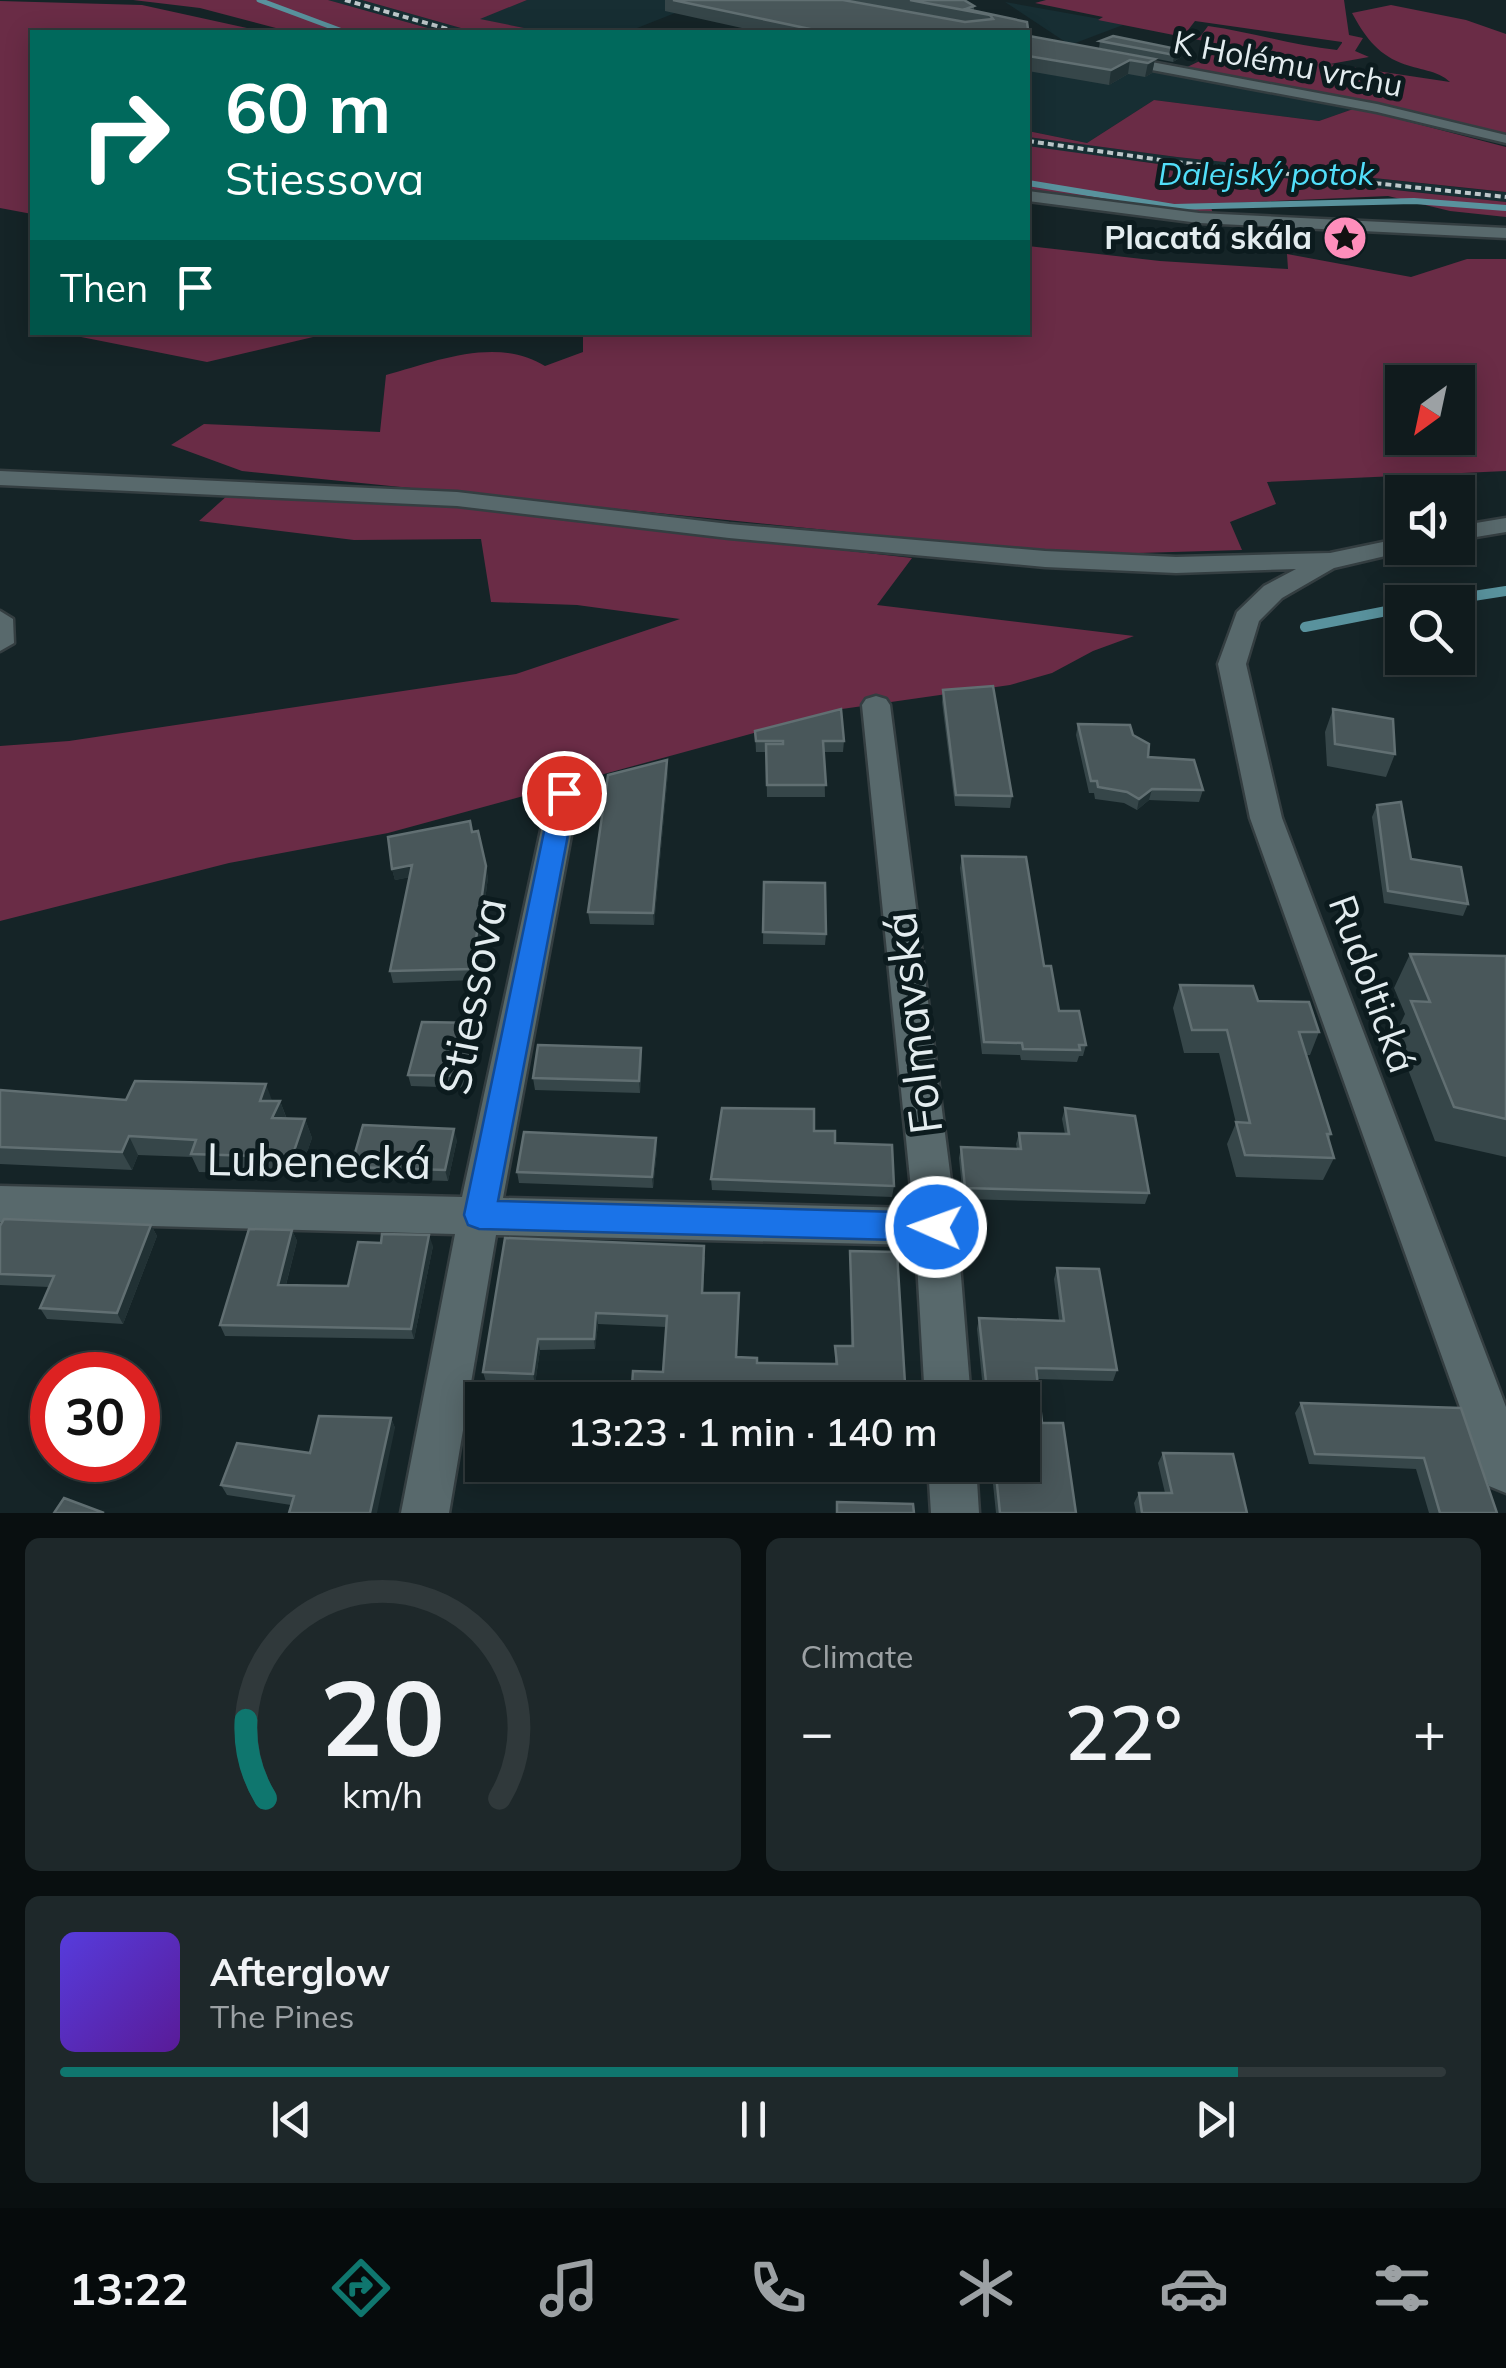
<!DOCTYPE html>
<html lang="en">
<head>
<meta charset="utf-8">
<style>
  :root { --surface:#101b1d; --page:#1e282a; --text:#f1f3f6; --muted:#9ca1a4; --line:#30393b; --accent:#0f766e }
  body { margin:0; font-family:Mulish,sans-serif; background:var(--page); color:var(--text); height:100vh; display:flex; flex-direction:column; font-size:38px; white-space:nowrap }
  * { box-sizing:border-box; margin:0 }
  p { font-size:32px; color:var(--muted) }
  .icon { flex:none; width:55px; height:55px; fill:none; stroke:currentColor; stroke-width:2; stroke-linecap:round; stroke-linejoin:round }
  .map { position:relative; height:1513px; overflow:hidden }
  .details { display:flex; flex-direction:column; gap:25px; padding:25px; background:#090f10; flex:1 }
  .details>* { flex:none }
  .guide { position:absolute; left:30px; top:30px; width:1000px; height:305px; border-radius:0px; box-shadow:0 5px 25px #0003,0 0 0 2px var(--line); background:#00695c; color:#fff; overflow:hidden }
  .needle { width:65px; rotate:213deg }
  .buttons { position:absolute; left:1385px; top:365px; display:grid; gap:20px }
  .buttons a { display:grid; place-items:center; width:90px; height:90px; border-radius:0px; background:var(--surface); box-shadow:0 5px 25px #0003,0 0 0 2px var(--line); font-size:50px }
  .speed { position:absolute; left:30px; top:1352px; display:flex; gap:20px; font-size:50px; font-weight:700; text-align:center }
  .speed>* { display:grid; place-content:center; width:130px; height:130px; border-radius:50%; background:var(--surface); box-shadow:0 5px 25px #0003,0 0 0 2px var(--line); line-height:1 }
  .speed .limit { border:15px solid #d22; background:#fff; color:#111 }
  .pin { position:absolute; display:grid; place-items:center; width:85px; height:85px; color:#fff; margin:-42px; border:5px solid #fff; border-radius:50%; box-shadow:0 2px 10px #0007 }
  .me { position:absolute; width:110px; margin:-55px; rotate:272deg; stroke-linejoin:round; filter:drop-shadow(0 0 8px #0008) }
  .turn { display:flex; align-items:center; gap:35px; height:210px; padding:0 30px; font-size:45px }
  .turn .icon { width:130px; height:130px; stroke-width:2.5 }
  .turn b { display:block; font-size:70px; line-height:85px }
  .then { display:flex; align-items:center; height:95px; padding:0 30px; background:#0003; gap:20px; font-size:38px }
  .big { font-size:75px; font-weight:600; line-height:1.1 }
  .details .widget { flex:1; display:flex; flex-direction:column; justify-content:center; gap:15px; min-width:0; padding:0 35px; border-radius:15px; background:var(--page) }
  .details .dial { align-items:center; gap:0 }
  .dial svg { height:260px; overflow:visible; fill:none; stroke:var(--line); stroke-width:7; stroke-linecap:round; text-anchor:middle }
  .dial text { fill:var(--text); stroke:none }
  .song { display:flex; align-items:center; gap:30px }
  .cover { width:120px; height:120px; border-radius:15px; background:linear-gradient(135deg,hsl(250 70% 55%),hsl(270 70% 35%)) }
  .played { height:10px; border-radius:5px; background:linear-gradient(90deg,var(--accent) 85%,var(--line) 85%) }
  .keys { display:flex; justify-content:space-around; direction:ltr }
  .heat { display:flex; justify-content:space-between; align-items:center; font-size:55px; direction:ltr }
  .details .tiles { flex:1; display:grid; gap:25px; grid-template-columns:1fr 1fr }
  .widget:last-child { grid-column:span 2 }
  .trip { position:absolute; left:465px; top:1382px; width:575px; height:100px; border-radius:0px; background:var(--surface); box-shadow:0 5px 25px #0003,0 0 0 2px var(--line); font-weight:600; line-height:100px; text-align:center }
  .tab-bar { display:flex; height:160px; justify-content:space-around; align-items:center; background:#060b0c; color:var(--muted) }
  .tab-bar .icon { width:70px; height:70px }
  .tab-bar .current { color:var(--accent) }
  .tab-bar b { font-size:45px; color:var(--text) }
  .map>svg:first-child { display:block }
  .built { fill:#172e33 }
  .green { fill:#6a2c46; fill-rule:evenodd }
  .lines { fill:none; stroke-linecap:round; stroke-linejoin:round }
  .stream-far2 { stroke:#59929d; stroke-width:5 }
  .stream-far1 { stroke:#59929d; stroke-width:6 }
  .stream { stroke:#59929d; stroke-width:10 }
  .street-casing { stroke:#343e41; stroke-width:5 }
  .street { fill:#58696c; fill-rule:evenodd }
  .rail { stroke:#bdc7ca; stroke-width:4; stroke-dasharray:6 4; stroke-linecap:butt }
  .wall { fill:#364649 }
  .shaded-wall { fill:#213134 }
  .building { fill:#49575a; stroke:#616f72; stroke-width:2.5 }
  .route { fill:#1a73e8; stroke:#114b97; stroke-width:2.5 }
  .labels { text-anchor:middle; stroke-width:10; stroke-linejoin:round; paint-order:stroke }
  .far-street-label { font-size:32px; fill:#e3ecef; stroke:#0c1b1e }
  .far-water-label { font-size:32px; font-style:italic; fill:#51dffa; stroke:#0c1b1e }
  .far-poi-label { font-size:32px; font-weight:bold; fill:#e3ecef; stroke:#0c1b1e; text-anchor:end }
  .street-label { font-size:38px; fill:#e3ecef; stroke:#0c1b1e }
  .near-street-label { font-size:45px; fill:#e3ecef; stroke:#0c1b1e }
</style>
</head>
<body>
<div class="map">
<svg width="1506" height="1513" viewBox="0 0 1506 1513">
  <rect width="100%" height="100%" fill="#152427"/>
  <path class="built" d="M328,0h34l113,32h-33z
    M527,0h181l-81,32h-83l-66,-13z
    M1005,2l95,17 23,6 -53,20z
    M1028,45l328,63 -37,13 -165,-21 -67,43 -59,-12z
    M1028,137l149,20 324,35h5v10l-413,-46 -65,-10z"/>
  <path class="green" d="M133,0h195l114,32h-151l-91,-24z
    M362,0h165l-47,19 64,13h-69z
    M1046,0h298l5,35 14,3 -8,13 14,6 -39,7 120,18c-12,-12 -32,-12 -49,-19 -25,-10 -37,-28 -49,-50l39,-8 75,15 40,14v101l-323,-66 44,-21 47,7 -176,-35 5,-3 -68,-14zM1195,21l147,21v1l-5,7c-43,-4 -85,-18 -129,-24l-8,11 -15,-3z
    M0,1l142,4 123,27h-233v182l-32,-6z
    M1154,100l165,21 37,-13 150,39v45l-329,-35 -149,-20v-6l59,12z
    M1028,146l145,20 333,36v15l-56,-6 -62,-15 -178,8 3,10 -106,-9 -79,-15z
    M1028,246l132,15 128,8 -1,-15 124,23 56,-18h39v212l-239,11 9,22 -46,18 12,28 -138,4 -90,-5 -772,-78 -71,-26 33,-21 176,8 6,-57c50,-14 111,-39 159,-9l38,-14v-19l445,-1zM1402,382h56v56h-56z
    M61,333l269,-1v1l-123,29z
    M228,495l218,11 466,52 -35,47 257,31 -41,15 -41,22 -42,12 -168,24 -454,124 -159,30 -229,58v-175l69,-5 447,-67 164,-55 -103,-14 -86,-3 -10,-63 -127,1 -155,-19z"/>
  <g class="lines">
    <path class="stream-far2" d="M259,0l86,32"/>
    <path class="stream-far1" d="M1028,183l146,24 240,-6 92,7"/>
    <path class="stream" d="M1435,602l71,-11
      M1305,627l97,-19"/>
    <defs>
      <path id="street" d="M1114,55l263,49 129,31v8l-129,-31 -268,-50v-6z
        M1028,191l171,22 307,15v10l-307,-15 -171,-22z
        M0,471l457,21 272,32 316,27 131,6 154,-4 72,-15v10h11l-2,2 -77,18 -52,30 -23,23 -13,43 36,154 224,589v86l-17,-7 -7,-17 -232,-651 -32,-154 19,-52 27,-26 32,-17 -120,4 -131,-6 -316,-29 -272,-32 -457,-21z
        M1506,518v14l-48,8v-14z
        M0,611l13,8 1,24 -14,8z
        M876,696l10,3 4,6 67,522 14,173h-46l-9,-155 -420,-10 -47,278h-48l54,-279 -455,-12v-36l462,11 87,-404 4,-7 11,-3 11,3 4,7 -76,405 410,10 -51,-503 4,-6z
        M928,1465h48l3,48h-48z"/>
    </defs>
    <use href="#street" class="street-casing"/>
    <use href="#street" class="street"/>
    <path class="rail" d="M345,0l113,32
      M1028,141l147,21 331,35"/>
  </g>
  <path class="wall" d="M665,0h299l10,6v4l53,12 2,14 126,23 -3,14 -7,4 -17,-3 -19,11 -81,-14v-39h-268l-95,-21z
    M1100,41l82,9 -1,7 -8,5 -74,-14z
    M943,690l69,106 -2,12 -55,-2 -13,-104z
    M1333,709l62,45 -9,23 -59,-11 -2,-34z
    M1078,724l55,11 15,22 55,33 -4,12 -50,-2 -12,10 -13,-7 -29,-4 -1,-6h-5l-13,-58z
    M755,731l89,10 -1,11h-19l1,45h-58l-1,-45h-10z
    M668,772l-14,153 -64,-1 -2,-12z
    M1377,805l34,54 57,45 -5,12 -79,-13 -12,-86z
    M472,832l16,45 -13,103 -82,3 -3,-12 20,-94 -15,3 -3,-11z
    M962,856l82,110 15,45 27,34 -3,11h-4l-2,6 -56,-2 -1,-5 -38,-1 -22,-186z
    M764,882l62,52 -1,11 -62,-1z
    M1410,954l96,2v201l-71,-16 -40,-106 10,-21 -11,-26z
    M1180,985l78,16 61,31 -9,23h-4l25,79 -2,5 5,19 -11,22 -87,-3 -9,-33 9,-21 -17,-70h-35l-11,-45z
    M478,1035l-11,53 -56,-2 -3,-11z
    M641,1048l1,11 -2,34 -105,-3 -2,-12z
    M0,1090l126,10 154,1 7,18h18l7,19 -13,37 -100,-3 -7,-15 -54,-2 -6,15 -132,-6z
    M1065,1108l84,85 -4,11 -182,-5 -4,-41 2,-11 56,2 -1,-5 3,-11 46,1 -3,-15z
    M814,1131l80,55 -2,11 -180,-7 -1,-11z
    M457,1140l-9,41 -94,-3 -3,-11z
    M657,1149l-4,39 -134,-5 -2,-11z
    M151,1225l6,11 -34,88 -76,-5 -7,-11 9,-21 -49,-2v-59z
    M292,1230l5,11 -11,44 62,1 85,-40 -19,93 -189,-3 -5,-11z
    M505,1238l200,19 -2,36 34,64 20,6 78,1v-18h16l-1,-95 56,149 -243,-28 3,-45 -68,-3 -3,25 -55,1 -5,34 -49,-2 -3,-10z
    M1057,1268l60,102 -4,11 -76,-2 5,44 34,90h-80l-5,-48h31v-65h-38l-7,-71 2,-11 80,2 -5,-41z
    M1301,1403l160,5 36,105h-68l-13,-44 -107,-5 -14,-51z
    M391,1418l4,10 -104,77 -64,-10 -6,-10 89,-32z
    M1163,1453l84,60h-111l-2,-10 5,-10h26l-7,-30z"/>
  <path class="shaded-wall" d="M1182,50l-1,7 -8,5 1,-7z
    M1155,59l-3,14 -7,4 3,-14z
    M1130,60l-2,14 -19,11 2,-15z
    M667,760l1,12 -14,153 -1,-12z
    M1152,789l-3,11 -12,10 2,-11z
    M412,865l3,11 -20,4 -3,-11z
    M486,866l2,11 -13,103 -3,-11z
    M476,1023l2,12 -11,53 -2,-12z
    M641,1048l1,11 -2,34 -1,-12z
    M266,1084l7,19 -13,-2z
    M280,1101l7,19 -15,-2z
    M305,1119l7,19 -13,37 -7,-18z
    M454,1129l3,11 -9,41 -3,-11z
    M129,1136l9,19 -6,15 -10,-18z
    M656,1138l1,11 -4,39 -1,-11z
    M151,1225l6,11 -34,88 -6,-11z
    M292,1230l5,11 -14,55 -5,-11z
    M429,1235l4,11 -19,93 -3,-10z
    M596,1313l2,11 -3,25 -1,-10z
    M538,1339l2,11 -5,34 -2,-10z
    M391,1418l4,10 -18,85h-7z"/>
  <path class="building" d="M673,0h170l122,22 28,-3 -3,-4 -80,-15h54l10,6 -8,3 61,13 2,14 126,23 -7,4 -18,-3 -19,10 -83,-14v-24h-204z
    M1113,36l69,14 -8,5 -74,-14z
    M993,686l19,110 -56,-1 -13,-105z
    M841,709l3,32h-21l3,44h-59l-1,-41h17v-3h-27l-1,-10z
    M1333,709l60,10 2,35 -60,-10z
    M1078,724l52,1 3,10 16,9 -1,13 46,3 9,30 -51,-1 -13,10 -12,-7 -29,-5 -1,-6h-6z
    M667,760l-14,153 -65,-1 20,-137z
    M1401,802l10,57 50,8 7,37 -80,-13 -11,-86z
    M470,821l2,11 6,-1 8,35 -14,103 -82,2 22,-106 -20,4 -4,-32z
    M962,856l64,1 18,109h7l8,45h20l7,34h-7l1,5 -57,-1 -1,-6 -38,-1z
    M764,882l61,1 1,51 -63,-2z
    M1410,954l96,2v163l-52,-12 -43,-106 19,1z
    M1180,985l73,1 5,15 51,1 10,30h-20l32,102h-4l7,24 -89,-3 -9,-33 14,1 -23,-93h-35z
    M422,1022l54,1 -11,53 -57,-1z
    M538,1045l103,3 -2,33 -106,-3z
    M135,1081l131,3 -6,17h20l-8,17 33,1 -13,38 -101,-3 5,-14 -67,-4 -7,16 -122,-5v-57l126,10z
    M722,1108l92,1v22h21v12l57,2 2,41 -183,-7z
    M1065,1108l70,8 14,77 -184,-5 -4,-41 60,2 -2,-16 50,1z
    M363,1125l91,4 -9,41 -94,-3z
    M524,1132l132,6 -4,39 -135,-5z
    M4,1219l147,6 -34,88 -77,-5 14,-32 -54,-2v-48z
    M249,1229l43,1 -14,55 70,1 10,-44 23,1 1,-9 47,1 -18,94 -191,-4z
    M505,1238l199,8 -2,47h37l-3,64 21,1v5l80,1 -2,-18h18l-3,-95 47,1 9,148h-275l2,-29 30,1 4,-56 -71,-3 -2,26h-56l-5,35 -50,-2z
    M1057,1268l42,1 18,101 -81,-2 6,55h21l13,90h-76l-5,-48h27v-65h-34l-9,-82 85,3z
    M1301,1403l160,5 36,105h-57l-16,-55 -109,-4z
    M319,1416l72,2 -21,95h-81l5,-17 -73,-11 16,-42 73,10z
    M1163,1453l70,1 14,59h-105l-3,-20h33z
    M64,1498l40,15h-50z
    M837,1502l76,2 1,9h-77z"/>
  <path class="route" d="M564,785l12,8 -78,408 438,12 11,4 5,10 -5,10 -11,4 -457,-12 -11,-4 -4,-10 88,-422z"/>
  <defs>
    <symbol id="sight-disc" viewBox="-11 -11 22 22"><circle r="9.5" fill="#fe8ebb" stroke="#0c1b1e"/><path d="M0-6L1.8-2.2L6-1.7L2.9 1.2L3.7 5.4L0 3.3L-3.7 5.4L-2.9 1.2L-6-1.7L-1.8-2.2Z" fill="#111"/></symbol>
  </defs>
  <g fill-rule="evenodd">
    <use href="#sight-disc" x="1320" y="213" width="50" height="50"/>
  </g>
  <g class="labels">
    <g class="far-street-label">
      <text transform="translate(1288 64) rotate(11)" y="11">K Holému vrchu</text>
    </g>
    <g class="far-water-label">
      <text x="1266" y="185">Dalejský potok</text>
    </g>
    <g class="far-poi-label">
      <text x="1312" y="249">Placatá skála</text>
    </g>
    <g class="street-label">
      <text transform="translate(1372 984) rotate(70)" y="13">Rudoltická</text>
    </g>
    <g class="near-street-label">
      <text transform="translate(472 996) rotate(-79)" y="16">Stiessova</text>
      <text transform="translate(913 1023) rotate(-97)" y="16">Folmavská</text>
      <text transform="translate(319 1161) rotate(1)" y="16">Lubenecká</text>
    </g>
  </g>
</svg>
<div class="buttons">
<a><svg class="needle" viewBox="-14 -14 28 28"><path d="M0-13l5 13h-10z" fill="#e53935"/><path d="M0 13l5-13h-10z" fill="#9ca1a4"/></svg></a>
<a><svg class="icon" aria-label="sound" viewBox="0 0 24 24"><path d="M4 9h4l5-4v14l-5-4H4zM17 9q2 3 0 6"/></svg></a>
<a><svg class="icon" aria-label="search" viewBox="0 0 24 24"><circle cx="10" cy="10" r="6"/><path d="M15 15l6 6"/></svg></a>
</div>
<div class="speed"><div class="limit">30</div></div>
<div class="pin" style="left:564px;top:793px;background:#d93025"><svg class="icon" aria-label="arrive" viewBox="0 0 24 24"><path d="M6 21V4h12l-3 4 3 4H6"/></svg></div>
<svg class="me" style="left:936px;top:1227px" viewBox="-20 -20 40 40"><circle r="17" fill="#1a73e8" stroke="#fff" stroke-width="3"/><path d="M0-11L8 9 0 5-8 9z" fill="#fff"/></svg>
<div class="trip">13:23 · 1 min · 140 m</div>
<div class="guide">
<div class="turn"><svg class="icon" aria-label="right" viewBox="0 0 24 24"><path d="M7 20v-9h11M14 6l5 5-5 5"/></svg><div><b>60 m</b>Stiessova</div></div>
<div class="then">Then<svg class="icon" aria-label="arrive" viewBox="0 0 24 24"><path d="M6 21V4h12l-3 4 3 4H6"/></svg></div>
</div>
</div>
<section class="details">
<div class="tiles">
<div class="widget dial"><svg viewBox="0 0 100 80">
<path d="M14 69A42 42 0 1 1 86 69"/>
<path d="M14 69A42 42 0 0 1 8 45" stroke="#0f766e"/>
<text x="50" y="56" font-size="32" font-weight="700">20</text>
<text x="50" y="72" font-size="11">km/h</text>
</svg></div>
<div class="widget"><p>Climate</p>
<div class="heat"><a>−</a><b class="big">22°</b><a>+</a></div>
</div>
<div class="widget">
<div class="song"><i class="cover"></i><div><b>Afterglow</b><p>The Pines</p></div></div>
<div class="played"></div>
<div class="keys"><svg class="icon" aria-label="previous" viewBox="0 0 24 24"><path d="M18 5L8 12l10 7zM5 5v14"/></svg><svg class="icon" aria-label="pause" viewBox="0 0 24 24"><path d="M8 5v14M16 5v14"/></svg><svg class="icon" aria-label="next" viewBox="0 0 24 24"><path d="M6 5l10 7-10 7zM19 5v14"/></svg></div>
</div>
</div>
</section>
<nav class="tab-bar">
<b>13:22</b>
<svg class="icon current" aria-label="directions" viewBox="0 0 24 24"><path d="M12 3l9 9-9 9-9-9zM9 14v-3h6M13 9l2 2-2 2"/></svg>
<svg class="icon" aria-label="music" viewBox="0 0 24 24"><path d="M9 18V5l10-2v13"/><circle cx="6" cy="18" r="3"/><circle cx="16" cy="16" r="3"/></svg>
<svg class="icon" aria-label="phone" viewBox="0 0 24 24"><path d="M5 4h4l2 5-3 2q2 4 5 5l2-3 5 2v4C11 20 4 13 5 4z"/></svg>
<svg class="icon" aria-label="climate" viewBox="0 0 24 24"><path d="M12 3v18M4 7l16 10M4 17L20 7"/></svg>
<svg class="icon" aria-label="car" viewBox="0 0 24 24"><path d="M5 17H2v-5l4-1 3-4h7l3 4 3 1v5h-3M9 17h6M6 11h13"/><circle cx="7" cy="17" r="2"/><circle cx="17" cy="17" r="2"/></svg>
<svg class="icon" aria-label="filters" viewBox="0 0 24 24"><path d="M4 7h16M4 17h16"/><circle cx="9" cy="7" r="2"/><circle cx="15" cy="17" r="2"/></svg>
</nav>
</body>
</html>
